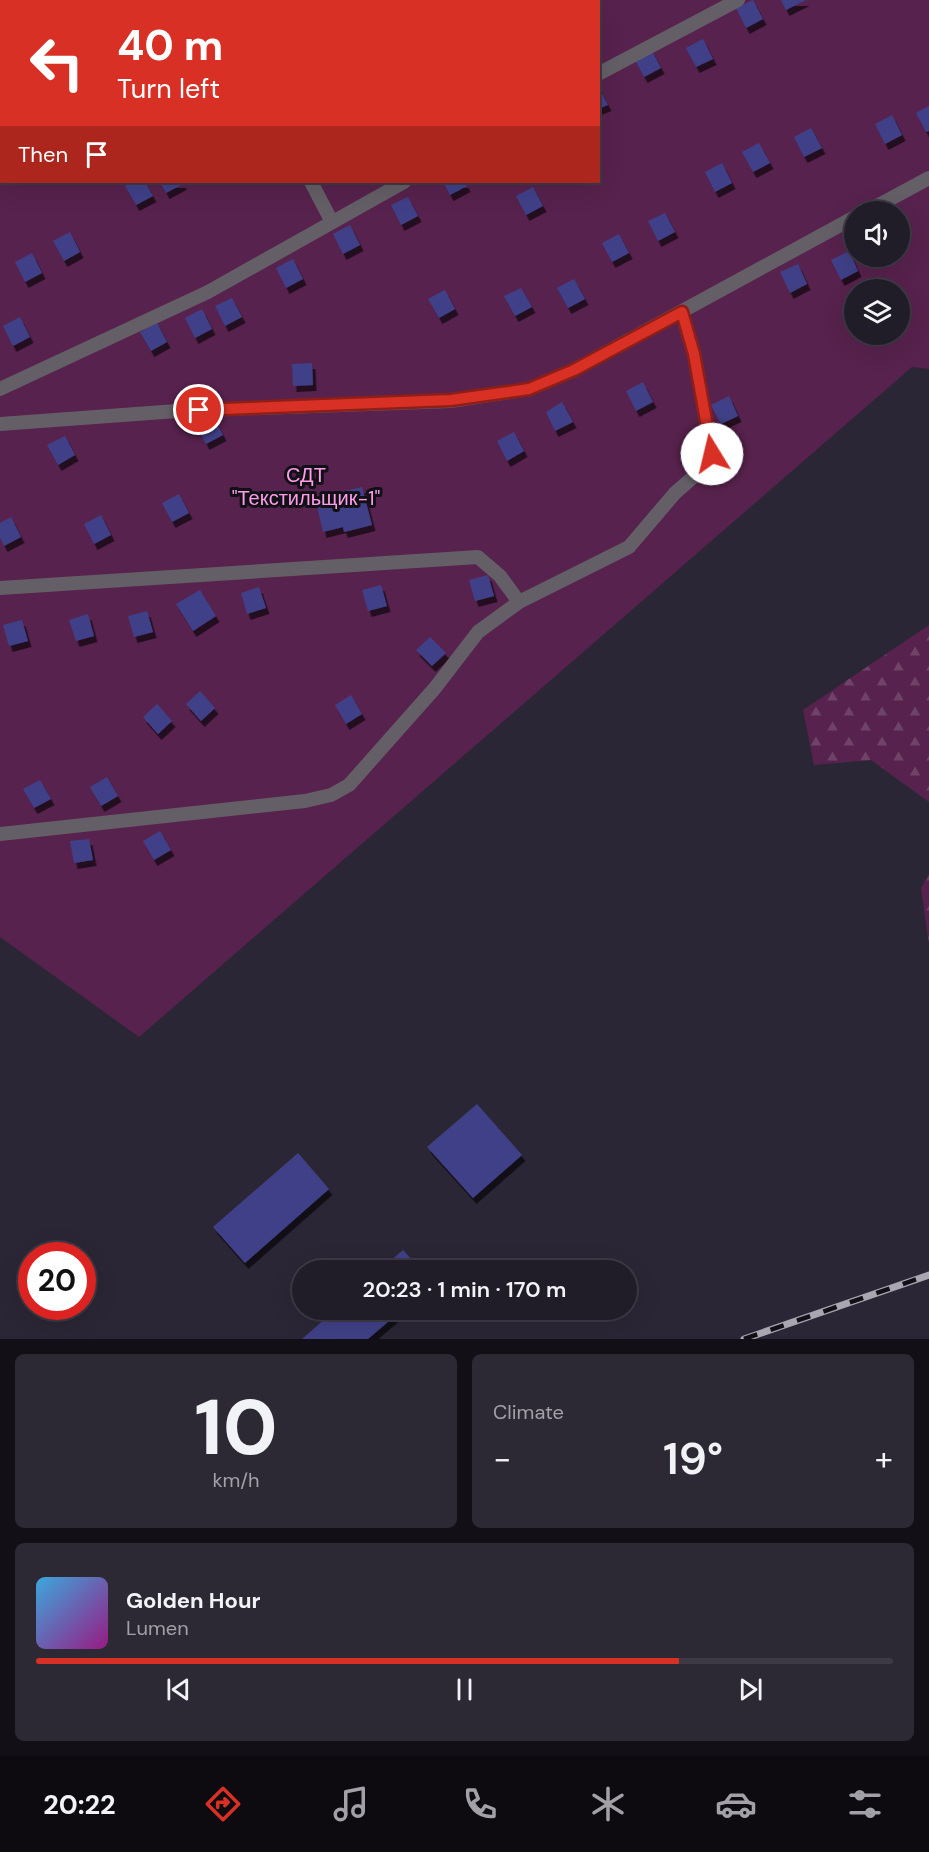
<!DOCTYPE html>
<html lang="en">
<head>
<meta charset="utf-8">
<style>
  :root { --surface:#201c28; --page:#2d2934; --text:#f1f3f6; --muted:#a2a1a8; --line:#3d3a45; --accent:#d93025 }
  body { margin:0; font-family:"DM Sans",sans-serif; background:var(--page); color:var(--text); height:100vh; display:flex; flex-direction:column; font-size:22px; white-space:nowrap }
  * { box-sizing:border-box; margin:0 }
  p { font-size:20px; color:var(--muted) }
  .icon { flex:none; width:33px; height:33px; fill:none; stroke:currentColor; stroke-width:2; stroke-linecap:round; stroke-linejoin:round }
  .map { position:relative; height:1339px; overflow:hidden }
  .drawer { display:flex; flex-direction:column; gap:15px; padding:15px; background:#120f16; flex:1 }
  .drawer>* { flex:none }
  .guide { position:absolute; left:0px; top:0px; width:600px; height:183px; box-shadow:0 6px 24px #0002,0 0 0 2px var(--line); background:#d93025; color:#fff; overflow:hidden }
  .fabs { position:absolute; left:844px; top:201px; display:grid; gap:12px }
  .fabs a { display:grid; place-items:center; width:66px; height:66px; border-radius:50%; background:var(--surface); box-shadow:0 6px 24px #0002,0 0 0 2px var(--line); font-size:30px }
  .speed { position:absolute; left:18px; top:1242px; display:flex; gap:12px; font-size:30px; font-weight:700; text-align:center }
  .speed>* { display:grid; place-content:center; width:78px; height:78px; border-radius:50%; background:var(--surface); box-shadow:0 6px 24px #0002,0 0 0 2px var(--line); line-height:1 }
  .speed .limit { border:9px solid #d22; background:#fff; color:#111 }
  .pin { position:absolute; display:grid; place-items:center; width:51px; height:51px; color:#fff; margin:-26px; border:3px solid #fff; border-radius:50%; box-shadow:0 2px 6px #0007 }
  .me { position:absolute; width:66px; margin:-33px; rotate:351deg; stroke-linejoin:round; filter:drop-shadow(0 0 4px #0008) }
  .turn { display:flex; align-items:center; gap:21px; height:126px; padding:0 18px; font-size:27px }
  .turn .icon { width:78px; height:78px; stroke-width:2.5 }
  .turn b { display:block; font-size:42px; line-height:51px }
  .then { display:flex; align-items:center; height:57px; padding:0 18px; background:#0003; gap:12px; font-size:22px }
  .big { font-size:45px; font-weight:600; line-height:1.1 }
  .drawer .tile { flex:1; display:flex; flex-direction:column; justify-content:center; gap:9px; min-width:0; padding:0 21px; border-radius:9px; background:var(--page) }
  .drawer .dial { align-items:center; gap:0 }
  .dial b { font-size:78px; line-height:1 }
  .song { display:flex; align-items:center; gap:18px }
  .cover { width:72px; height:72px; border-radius:9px; background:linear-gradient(135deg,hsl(200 70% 55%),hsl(310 70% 35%)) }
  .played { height:6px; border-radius:3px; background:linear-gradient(90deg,var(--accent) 75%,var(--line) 75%) }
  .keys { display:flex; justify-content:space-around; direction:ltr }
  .heat { display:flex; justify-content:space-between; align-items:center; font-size:33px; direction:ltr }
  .drawer .tiles { flex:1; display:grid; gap:15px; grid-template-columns:1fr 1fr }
  .tile:last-child { grid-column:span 2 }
  .trip { position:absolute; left:292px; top:1260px; width:345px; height:60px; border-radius:30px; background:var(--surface); box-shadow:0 6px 24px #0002,0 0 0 2px var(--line); font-weight:600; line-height:60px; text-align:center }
  .menu { display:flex; height:96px; justify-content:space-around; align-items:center; background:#0d0b10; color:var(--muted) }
  .menu .icon { width:42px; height:42px }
  .menu .selected { color:var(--accent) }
  .menu b { font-size:27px; color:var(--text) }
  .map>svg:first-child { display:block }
  .forest { fill:url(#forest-firs) }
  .garden { fill:#57224d; fill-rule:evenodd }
  .building { fill:#414188; filter:url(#shadow) }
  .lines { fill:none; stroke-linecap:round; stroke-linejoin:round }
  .lane { stroke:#645f66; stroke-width:14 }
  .rail-casing { stroke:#a9a6b1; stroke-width:7 }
  .rail { stroke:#121017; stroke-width:4.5; stroke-dasharray:14; stroke-linecap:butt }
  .route-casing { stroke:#8d1f18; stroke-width:15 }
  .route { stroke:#d93025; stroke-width:10 }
  .labels { text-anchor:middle; stroke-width:6; stroke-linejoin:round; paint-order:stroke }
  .park-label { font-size:20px; fill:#fd9de8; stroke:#121017 }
</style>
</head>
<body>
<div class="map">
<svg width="929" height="1339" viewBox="0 0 929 1339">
  <defs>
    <pattern id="forest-firs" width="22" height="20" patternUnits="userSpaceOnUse" patternTransform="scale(1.5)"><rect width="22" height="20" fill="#57224d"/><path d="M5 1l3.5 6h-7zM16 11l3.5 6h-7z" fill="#6f4267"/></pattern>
    <filter id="shadow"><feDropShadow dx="3.5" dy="6" stdDeviation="0" flood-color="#0009"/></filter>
  </defs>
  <rect width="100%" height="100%" fill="#2b2635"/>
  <path class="forest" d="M929,625v177l-58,-42 -57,5 -11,-55z
    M929,874v70l-8,-56z"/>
  <path class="garden" d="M0,0h929v369l-17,-2 -773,670 -139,-100zM2,2h596v180h-596zM855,212h45v44h-45zM855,290h45v44h-45z"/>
  <path class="building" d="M753,0l10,19 -17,9 -10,-20z
    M781,0h25l-20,10z
    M703,39l10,20 -17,8 -10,-19z
    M651,49l10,19 -17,9 -10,-19z
    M598,86l10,19 -10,4z
    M929,106v25l-3,1 -10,-19z
    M892,115l10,20 -17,9 -10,-20z
    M811,128l11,20 -18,9 -10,-20z
    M759,143l11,20 -17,9 -11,-20z
    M722,163l10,20 -17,9 -10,-20z
    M133,182h12l8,14 -17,9 -11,-19z
    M160,182h22l1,2 -17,9z
    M443,182h22l2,4 -17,9z
    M533,187l10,19 -17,9 -10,-19z
    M408,197l10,19 -17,9 -10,-20z
    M665,213l10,19 -17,9 -10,-20z
    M350,225l10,20 -17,9 -10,-20z
    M70,232l10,20 -16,9 -11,-20z
    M619,234l10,19 -17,9 -10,-19z
    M849,251l9,20 -17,9 -10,-20z
    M32,253l10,20 -17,9 -10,-20z
    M293,259l10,20 -17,9 -10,-20z
    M798,264l9,20 -17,9 -10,-21z
    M574,279l11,20 -17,9 -11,-20z
    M521,288l11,19 -17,9 -11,-20z
    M445,290l10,19 -16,9 -11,-19z
    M232,298l10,19 -17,9 -10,-20z
    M202,309l10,20 -17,9 -10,-20z
    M20,317l10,20 -17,9 -10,-20z
    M157,323l10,19 -16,9 -11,-19z
    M312,363l1,22 -20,1 -1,-22z
    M643,382l10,20 -17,9 -10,-20z
    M729,396l9,20 -17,8 -10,-19z
    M562,402l11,20 -18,9 -9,-19z
    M213,416l10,19 -17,9 -10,-20z
    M514,432l10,19 -17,10 -10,-20z
    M65,436l10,19 -17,10 -11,-20z
    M362,487l10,38 -28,7 -1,-5 -20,5 -6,-26 15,-3 -3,-8z
    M179,494l10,19 -17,9 -10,-19z
    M101,515l10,20 -17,9 -10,-20z
    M11,517l10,20 -17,9 -4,-8v-15z
    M488,575l6,21 -19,5 -6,-21z
    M381,585l6,21 -19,5 -6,-21z
    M259,587l7,21 -19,6 -6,-21z
    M200,590l16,26 -23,15 -17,-27z
    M147,611l6,21 -19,5 -6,-21z
    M88,614l6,22 -18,5 -7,-21z
    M22,620l6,21 -19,5 -6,-21z
    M430,637l16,16 -14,13 -16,-16z
    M200,691l15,17 -14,13 -15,-17z
    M351,695l11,19 -16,10 -11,-19z
    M157,704l15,17 -14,13 -15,-17z
    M107,777l11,19 -17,10 -11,-19z
    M40,780l11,19 -17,9 -11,-19z
    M160,831l11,19 -17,10 -11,-19z
    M89,839l4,21 -19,3 -4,-22z
    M477,1104l45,51 -49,43 -46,-51z
    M298,1153l31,36 -84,74 -32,-36z
    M403,1250l18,20h-41z
    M335,1310h67l-34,29h-66z"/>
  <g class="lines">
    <path class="lane" d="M218,0l1,2
      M187,2l3,-2
      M598,74l140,-74
      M0,99h2
      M311,182l21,40
      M866,212l63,-34
      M0,389l208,-97 196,-110
      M0,424l177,-13 274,-10 78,-12 45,-19 281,-153
      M0,588l478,-31 22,19 19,26
      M0,834l305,-33 26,-6 18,-10 86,-97 43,-56 41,-30 110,-55 46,-54 32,-28 5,-11 -18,-100 -12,-41"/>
    <defs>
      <path id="rail" d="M744,1339l185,-64"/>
    </defs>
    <use href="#rail" class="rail-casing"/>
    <use href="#rail" class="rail"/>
  </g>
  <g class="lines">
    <defs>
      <path id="route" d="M199,410l252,-10 78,-11 45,-19 108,-58 12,42 18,100"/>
    </defs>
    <use href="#route" class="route-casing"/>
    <use href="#route" class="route"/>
  </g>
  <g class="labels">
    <g class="park-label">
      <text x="306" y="482">СДТ<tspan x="306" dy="23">"Текстильщик-1"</tspan></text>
    </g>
  </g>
</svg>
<div class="fabs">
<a><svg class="icon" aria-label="sound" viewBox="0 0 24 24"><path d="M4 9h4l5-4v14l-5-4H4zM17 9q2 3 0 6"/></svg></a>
<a><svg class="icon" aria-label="layers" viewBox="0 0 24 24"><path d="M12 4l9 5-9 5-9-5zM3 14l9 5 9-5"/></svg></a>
</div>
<div class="speed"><div class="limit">20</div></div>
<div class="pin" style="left:199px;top:410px;background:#d93025"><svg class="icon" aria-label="arrive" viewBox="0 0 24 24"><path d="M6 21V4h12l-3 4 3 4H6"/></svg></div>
<svg class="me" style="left:712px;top:454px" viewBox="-20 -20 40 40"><circle r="19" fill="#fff"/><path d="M0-13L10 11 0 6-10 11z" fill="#d93025"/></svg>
<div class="trip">20:23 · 1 min · 170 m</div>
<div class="guide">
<div class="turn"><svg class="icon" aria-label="left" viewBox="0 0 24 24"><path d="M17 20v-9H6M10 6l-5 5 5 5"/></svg><div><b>40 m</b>Turn left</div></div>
<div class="then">Then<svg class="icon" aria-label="arrive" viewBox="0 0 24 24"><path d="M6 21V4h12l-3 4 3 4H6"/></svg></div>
</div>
</div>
<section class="drawer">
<div class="tiles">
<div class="tile dial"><b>10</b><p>km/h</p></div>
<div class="tile"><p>Climate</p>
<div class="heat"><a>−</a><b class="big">19°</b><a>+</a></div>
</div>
<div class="tile">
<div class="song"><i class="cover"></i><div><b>Golden Hour</b><p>Lumen</p></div></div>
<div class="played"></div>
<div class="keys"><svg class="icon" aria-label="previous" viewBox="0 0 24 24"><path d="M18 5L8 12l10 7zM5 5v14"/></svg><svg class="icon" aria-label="pause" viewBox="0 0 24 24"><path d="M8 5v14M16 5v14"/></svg><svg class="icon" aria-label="next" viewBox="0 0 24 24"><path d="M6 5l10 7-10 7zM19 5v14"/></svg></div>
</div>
</div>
</section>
<nav class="menu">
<b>20:22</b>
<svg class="icon selected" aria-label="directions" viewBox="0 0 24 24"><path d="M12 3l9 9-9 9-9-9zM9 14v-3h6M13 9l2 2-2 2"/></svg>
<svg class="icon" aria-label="music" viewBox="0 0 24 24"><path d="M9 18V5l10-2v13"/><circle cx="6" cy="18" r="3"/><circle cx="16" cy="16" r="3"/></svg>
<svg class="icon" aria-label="phone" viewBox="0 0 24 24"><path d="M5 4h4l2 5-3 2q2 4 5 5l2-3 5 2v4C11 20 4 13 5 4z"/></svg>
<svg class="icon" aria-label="climate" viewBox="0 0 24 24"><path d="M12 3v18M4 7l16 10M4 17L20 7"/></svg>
<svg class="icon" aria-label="car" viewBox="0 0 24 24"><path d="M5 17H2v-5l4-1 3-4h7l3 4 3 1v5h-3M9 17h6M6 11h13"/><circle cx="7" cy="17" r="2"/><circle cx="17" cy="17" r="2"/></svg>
<svg class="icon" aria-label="filters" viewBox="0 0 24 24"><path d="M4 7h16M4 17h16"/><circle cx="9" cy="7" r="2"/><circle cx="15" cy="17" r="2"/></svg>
</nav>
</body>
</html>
